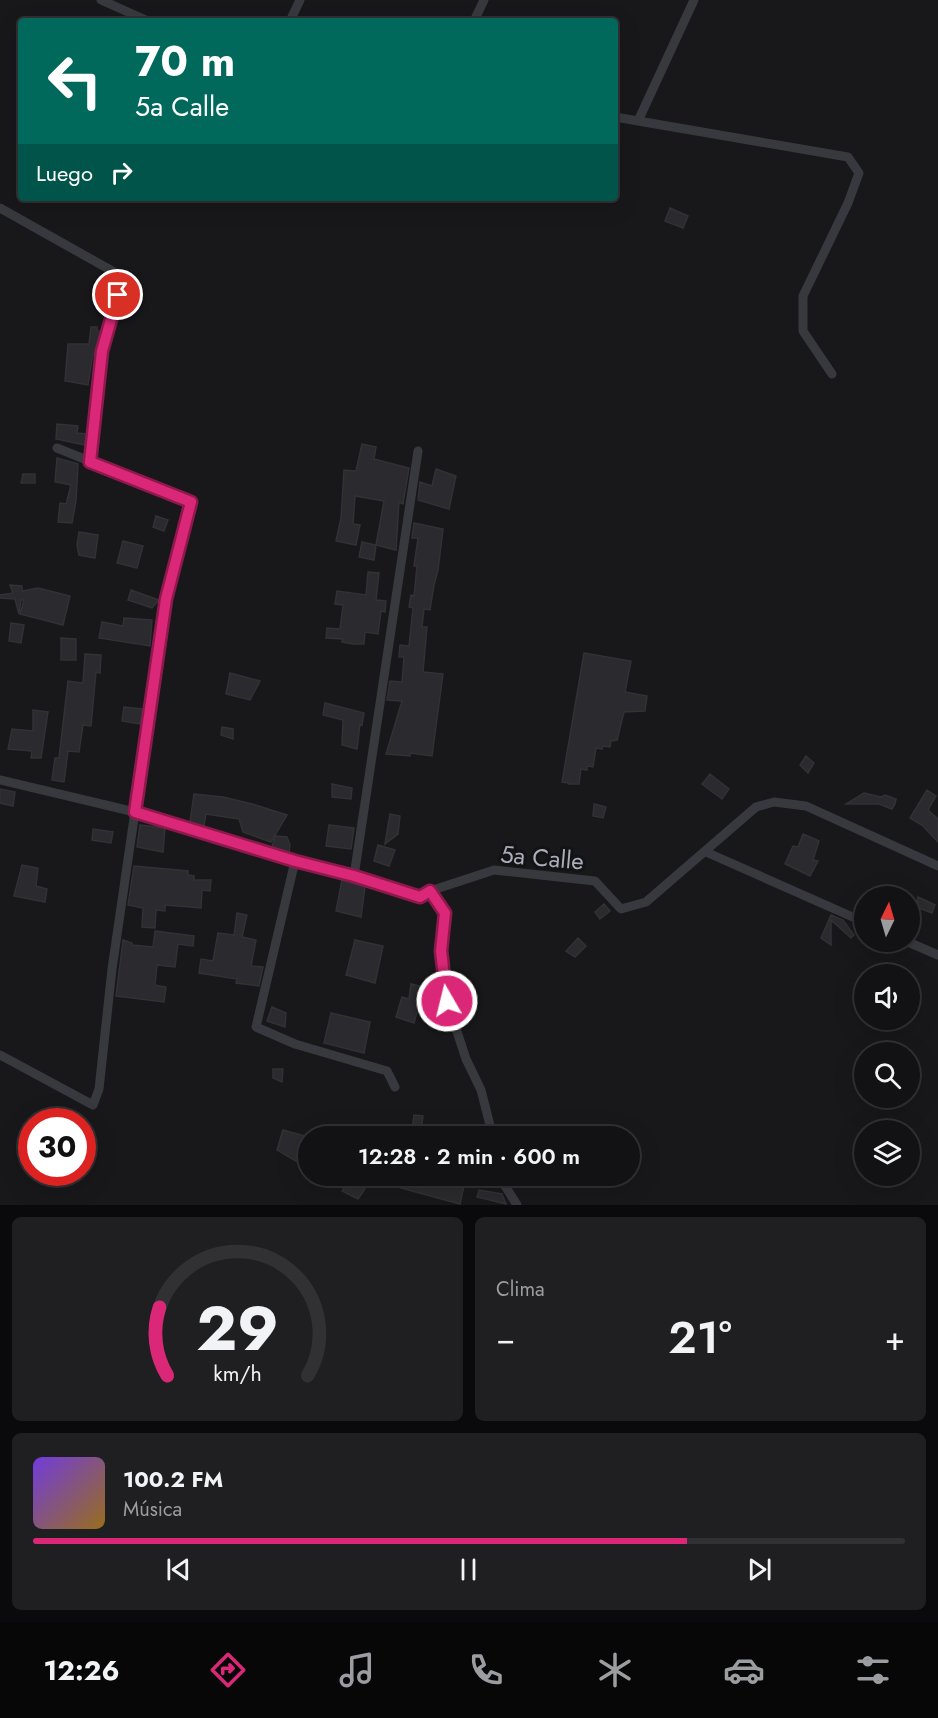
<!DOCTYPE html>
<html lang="es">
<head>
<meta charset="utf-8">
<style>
  :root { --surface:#121114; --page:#1f1f22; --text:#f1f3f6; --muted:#9c9da0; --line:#313134; --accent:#db2777 }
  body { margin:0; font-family:Jost,sans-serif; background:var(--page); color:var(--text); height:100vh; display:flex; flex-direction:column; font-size:22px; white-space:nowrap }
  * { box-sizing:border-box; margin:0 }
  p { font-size:20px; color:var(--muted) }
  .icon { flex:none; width:33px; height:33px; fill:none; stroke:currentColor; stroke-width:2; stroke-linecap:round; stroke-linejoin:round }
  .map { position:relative; height:1205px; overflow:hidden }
  .sheet { display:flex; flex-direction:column; gap:12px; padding:12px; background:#0a090b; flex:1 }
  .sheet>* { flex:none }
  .banner { position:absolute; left:18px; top:18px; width:600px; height:183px; border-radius:6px; box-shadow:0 6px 24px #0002,0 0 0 2px var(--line); background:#00695c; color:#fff; overflow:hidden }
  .needle { width:39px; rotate:5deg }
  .tools { position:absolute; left:854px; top:886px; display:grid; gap:12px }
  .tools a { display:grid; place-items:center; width:66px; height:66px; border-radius:50%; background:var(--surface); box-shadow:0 6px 24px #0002,0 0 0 2px var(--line); font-size:30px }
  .speed { position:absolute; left:18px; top:1108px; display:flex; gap:12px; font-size:30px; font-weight:700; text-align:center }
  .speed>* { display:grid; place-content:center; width:78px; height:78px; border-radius:50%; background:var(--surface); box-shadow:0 6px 24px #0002,0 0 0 2px var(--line); line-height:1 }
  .speed .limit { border:9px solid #d22; background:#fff; color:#111 }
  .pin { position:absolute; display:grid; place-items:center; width:51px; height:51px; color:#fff; margin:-26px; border:3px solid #fff; border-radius:50%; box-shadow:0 2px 6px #0007 }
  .me { position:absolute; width:66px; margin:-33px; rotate:352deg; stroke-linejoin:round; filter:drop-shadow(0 0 4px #0008) }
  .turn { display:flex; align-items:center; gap:21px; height:126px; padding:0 18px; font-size:27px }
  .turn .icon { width:78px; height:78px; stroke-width:2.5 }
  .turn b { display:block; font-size:42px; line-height:51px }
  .then { display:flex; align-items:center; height:57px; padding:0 18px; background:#0003; gap:12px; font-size:22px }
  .big { font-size:45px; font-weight:600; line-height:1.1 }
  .sheet .tile { flex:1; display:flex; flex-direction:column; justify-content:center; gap:9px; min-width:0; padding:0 21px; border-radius:9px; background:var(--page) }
  .sheet .dial { align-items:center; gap:0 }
  .dial svg { height:156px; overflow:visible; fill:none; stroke:var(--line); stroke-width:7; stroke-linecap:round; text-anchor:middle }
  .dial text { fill:var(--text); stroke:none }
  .song { display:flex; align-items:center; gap:18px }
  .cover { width:72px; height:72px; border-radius:9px; background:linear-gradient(135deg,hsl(260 70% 55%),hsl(40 70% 35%)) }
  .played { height:6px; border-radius:3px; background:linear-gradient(90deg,var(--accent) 75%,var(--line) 75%) }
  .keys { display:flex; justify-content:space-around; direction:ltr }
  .heat { display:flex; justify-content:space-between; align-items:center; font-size:33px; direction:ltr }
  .sheet .tiles { flex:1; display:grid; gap:12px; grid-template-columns:1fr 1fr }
  .tile:last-child { grid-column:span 2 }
  .trip { position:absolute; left:298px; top:1126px; width:342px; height:60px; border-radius:30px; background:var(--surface); box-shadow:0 6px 24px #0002,0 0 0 2px var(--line); font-weight:600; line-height:60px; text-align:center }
  .tab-bar { display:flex; height:96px; justify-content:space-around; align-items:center; background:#070708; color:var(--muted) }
  .tab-bar .icon { width:42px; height:42px }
  .tab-bar .active { color:var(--accent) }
  .tab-bar b { font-size:27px; color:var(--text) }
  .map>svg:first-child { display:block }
  .building { fill:#2b2a2e; stroke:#323136; stroke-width:1.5 }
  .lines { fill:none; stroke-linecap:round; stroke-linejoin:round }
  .street { stroke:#38393f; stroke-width:9 }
  .route-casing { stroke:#8e194d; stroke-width:15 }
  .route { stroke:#db2777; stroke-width:10 }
  .labels { text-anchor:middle; stroke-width:6; stroke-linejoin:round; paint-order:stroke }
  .street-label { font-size:24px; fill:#a9aeba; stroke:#131215 }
</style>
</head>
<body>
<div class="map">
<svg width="938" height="1205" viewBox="0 0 938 1205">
  <rect width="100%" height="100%" fill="#18171a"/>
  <path class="building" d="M670,208l18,8 -5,12 -18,-7z
    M91,327h6v4h4l-6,23h-2l-5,31 -23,-4 3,-37h21z
    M57,424l21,2 -1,7 9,1 -1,11 -29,-6z
    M362,444l14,3 -2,12 35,9 -6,36 -4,-2 -3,48 -20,-5 8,-44 -29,-5 -2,28 7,1 -4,20 -20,-4 5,-23 3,-48 12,1z
    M57,458l21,6 -2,37 -4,22 -14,-1 2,-19 6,1 5,-19 -16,-3z
    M436,469l20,7 -7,33 -31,-9 2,-18 12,4z
    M23,474h12v9h-14z
    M156,516l12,4 -4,11 -11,-4z
    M414,523l29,6 -5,41 -4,15 -4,25 -6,-1 -2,18h5l-4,45 20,2 -11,82 -22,-3v3l-24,-2 16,-53 -15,-1 3,-19 12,1 2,-25h-5l1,-12 9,1 4,-38 -4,-1 2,-12 3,1 3,-30h-3l4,-28h-6z
    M79,532l19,3 -3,23 -16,-3 -2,-10z
    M123,541l20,5 -6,22 -20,-5z
    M362,542l14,3 -2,15 -15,-3z
    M368,572l11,1 -3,27 10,1 -1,11 -4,-1 -3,23 -13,-2 -1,12h-11l-11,-2 1,-3 -17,-1 1,-10 13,1 3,-24 -8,-1 2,-13 29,4z
    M10,585l12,1v5l16,-3 32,8 -7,29 -43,-11 4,-14h-3l-2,14 -4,-15 -15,-1v-3l13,-2z
    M131,590l28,10 -7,8 -24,-8z
    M124,618l28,2 -2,26 -51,-8 3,-16 21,4z
    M11,623l13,2 -3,18 -12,-2z
    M61,638l15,1v21h-15z
    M584,653l47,8 -6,31 22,4 -2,15 -21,1 -7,28 -6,1 -1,6 -7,-1 -1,3 -6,-1 -3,19 -6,-1v4l-6,-1 -2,15h-10v-1l-7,-1z
    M85,654l16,1 -1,18 -4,-1 -5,54 -8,-1 -4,27 -11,-1 -4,31 -12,-2 3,-22h4l9,-77 15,2z
    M230,673l30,8 -10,19 -24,-6z
    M325,703l39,10 -2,12 -2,-1 -3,25 -15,-4 1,-25 -20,-5z
    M124,707l18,2 -2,15 -18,-3z
    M33,710l15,2 -7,46h-10l1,-7 -24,-2 4,-20 21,2z
    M222,727l11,2v10l-12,-4z
    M806,756l8,7 -6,10 -8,-8z
    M710,774l19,15 -7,10 -20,-15z
    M332,784l20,4 -1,11 -19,-2z
    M0,789l15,3 -2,14 -13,-3z
    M927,790l9,6 -8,14 10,9v23l-16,-17 -12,-7z
    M864,793l17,4 4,-2 11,4 -1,5 -3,5 -13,-5h-33z
    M194,794l29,3 29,7 35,11 -16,27 -28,-10 -4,-13 -33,-5 -2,12 -14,-4z
    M594,804l12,3 -3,11 -10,-2z
    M390,814l10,2 -2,18 -13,10z
    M140,825l25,3 -2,24 -26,-5z
    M329,825l25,3 -3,21 -25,-3z
    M93,829l20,3 -2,11 -19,-3z
    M803,834l16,7 -6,19 5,1 -8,15 -25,-12 8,-18 5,1z
    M275,836l12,1 3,8 -1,7 -17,-5z
    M378,845l17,5 -6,16 -15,-5z
    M22,865l16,3 -2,18 11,3 -2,13 -31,-6z
    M134,866l54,5v4l6,1v4h17l-1,11 -8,-1 -1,18 -36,-3v6l-9,-1 -1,18 -13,-1 1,-19 -15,-3z
    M342,880l23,7 -4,30 -25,-6z
    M918,897l17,8 -3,8 -16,-6z
    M604,904l6,7 -10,8 -5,-7z
    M237,913l10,2 -5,22 14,3 -5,26 12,1 -4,19 -23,-3 1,-4 -38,-6 2,-14 12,2 5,-28 16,2z
    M831,915l12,5 11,15 -3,3 -20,-18v25l-10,-7z
    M155,931l39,5 -1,10 -15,-2 -3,23 -18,-2 -2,20 11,2 -2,15 -48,-6 7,-56 9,3v2l21,2z
    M578,938l8,8 -11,11 -9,-6z
    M355,940l28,6 -8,37 -29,-8z
    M411,984l9,2 -2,15 2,1 -6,21 -18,-6 6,-20 7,2z
    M272,1007l14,6 -1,14 -18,-6z
    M331,1013l39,9 -6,31 -40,-10z
    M273,1069h10l-1,13 -9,-4z
    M414,1115l9,1 -2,15 -9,-1z
    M283,1130l26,7v32l-32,-19z
    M393,1176h38l33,10 -4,18 -70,-19z
    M349,1180l16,9 -7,10 -16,-8z
    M479,1190l23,4 4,10 -29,-7z"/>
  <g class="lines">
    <path class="street" d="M101,0l47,21
      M290,21l10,-21
      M474,21l10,-21
      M615,117l233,40 11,16 -11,30 -45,93v35l29,43
      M638,121l56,-121
      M0,208l123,69 -21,74 -12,111
      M0,780l135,32 160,49 59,15 66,21 10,-6 64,-21 101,11 26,28 25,-7 110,-95 18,-5 32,4 132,60
      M706,852l158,70
      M295,861l-39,166 39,17 92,27 8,16
      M354,876l64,-425
      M430,891l15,22 -4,38 6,50 19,58 15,31 12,47
      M908,942l30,13
      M0,1055l93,50 6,-16 13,-120 54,-370 25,-97 -134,-54
      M501,1176l1,5 15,24"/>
  </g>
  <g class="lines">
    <defs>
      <path id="route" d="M118,295l-16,56 -12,111 101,40 -25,97 -31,213 160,49 59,15 66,21 10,-6 15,22 -4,38 6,50"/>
    </defs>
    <use href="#route" class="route-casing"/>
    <use href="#route" class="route"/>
  </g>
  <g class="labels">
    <g class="street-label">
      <text transform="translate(542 858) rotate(5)" y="8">5a Calle</text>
    </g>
  </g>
</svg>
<div class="tools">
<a><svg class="needle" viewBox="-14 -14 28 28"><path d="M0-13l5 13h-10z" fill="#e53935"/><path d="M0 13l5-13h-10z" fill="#9c9da0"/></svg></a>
<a><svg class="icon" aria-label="sound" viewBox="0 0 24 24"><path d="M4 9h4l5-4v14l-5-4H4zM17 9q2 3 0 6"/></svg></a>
<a><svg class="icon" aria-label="search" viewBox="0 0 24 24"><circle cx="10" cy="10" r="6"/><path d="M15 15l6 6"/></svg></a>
<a><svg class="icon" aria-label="layers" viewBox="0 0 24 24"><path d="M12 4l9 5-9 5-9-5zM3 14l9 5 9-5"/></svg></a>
</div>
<div class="speed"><div class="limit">30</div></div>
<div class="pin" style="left:118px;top:295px;background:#d93025"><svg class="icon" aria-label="arrive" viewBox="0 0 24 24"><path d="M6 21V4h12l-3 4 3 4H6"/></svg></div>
<svg class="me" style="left:447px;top:1001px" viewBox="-20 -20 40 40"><circle r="17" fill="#db2777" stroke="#fff" stroke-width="3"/><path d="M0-11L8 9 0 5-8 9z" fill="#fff"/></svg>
<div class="trip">12:28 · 2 min · 600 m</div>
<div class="banner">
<div class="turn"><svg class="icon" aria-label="left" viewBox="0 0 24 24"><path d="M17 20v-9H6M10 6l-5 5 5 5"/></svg><div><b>70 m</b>5a Calle</div></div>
<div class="then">Luego<svg class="icon" aria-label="right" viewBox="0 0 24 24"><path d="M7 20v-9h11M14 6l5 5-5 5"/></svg></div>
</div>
</div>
<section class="sheet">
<div class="tiles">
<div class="tile dial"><svg viewBox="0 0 100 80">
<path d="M14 69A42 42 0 1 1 86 69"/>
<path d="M14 69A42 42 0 0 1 10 34" stroke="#db2777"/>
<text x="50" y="56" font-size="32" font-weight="700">29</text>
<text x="50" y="72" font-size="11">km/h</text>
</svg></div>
<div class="tile"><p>Clima</p>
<div class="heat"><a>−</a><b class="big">21°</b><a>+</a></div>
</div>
<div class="tile">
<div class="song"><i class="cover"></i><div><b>100.2 FM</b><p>Música</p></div></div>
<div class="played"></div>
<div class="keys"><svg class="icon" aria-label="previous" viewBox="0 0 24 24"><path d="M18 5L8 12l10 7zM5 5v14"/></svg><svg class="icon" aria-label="pause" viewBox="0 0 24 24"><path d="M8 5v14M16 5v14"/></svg><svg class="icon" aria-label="next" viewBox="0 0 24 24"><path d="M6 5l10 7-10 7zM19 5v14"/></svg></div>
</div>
</div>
</section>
<nav class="tab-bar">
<b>12:26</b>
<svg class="icon active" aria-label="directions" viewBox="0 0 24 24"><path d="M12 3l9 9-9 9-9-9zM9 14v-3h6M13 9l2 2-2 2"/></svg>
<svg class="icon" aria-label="music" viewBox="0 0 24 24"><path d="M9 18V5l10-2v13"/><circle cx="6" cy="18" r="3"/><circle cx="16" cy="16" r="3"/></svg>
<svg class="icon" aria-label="phone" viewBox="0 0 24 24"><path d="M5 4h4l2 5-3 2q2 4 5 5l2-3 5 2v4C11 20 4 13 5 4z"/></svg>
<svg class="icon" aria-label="climate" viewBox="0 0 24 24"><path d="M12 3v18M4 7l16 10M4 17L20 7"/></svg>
<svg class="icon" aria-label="car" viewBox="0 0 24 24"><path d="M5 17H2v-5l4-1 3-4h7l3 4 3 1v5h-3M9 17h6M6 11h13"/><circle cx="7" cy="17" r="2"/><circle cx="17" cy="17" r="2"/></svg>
<svg class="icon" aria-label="filters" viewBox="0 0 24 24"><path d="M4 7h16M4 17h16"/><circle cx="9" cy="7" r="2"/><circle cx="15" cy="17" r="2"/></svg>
</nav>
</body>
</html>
